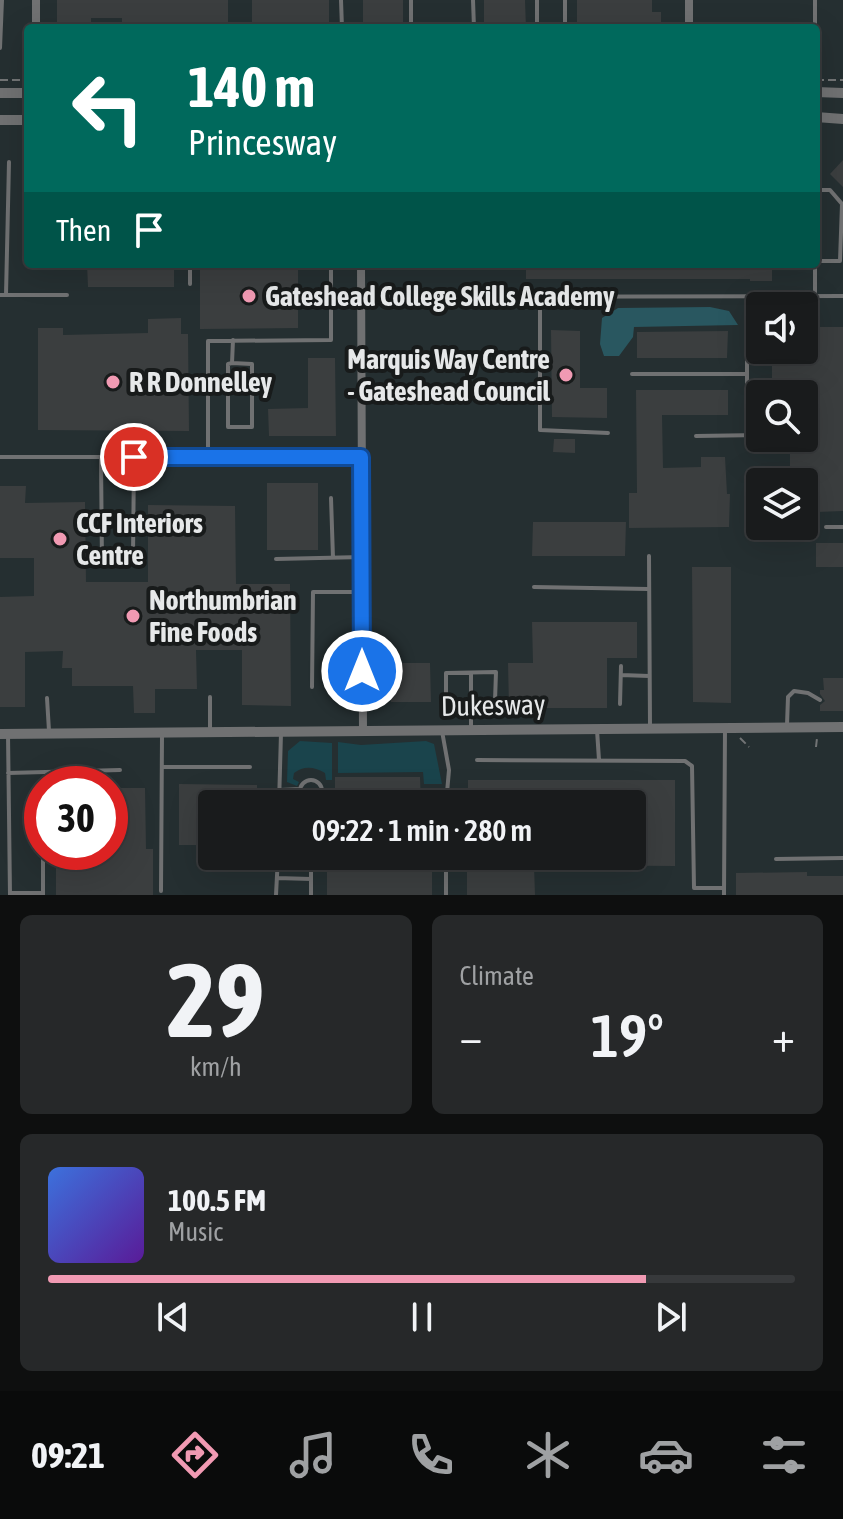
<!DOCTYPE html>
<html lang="en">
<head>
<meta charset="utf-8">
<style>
  :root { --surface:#191b1c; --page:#262829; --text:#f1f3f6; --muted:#9fa1a3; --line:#37393b; --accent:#f19ab3 }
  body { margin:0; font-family:"Asap Condensed",sans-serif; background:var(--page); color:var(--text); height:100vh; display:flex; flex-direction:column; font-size:30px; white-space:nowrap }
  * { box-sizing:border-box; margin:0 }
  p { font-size:26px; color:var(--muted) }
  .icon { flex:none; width:44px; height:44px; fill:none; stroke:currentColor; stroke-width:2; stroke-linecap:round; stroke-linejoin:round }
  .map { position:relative; height:895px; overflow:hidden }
  .side { display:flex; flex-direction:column; gap:20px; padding:20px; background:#0e0f0f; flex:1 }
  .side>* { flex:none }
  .banner { position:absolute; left:24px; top:24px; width:796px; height:244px; border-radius:8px; box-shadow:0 8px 32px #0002,0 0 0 2px var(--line); background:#00695c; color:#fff; overflow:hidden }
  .tools { position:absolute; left:746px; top:292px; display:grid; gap:16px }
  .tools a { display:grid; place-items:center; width:72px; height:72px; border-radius:8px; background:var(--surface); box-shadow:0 8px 32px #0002,0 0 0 2px var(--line); font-size:40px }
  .speed { position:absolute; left:24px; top:766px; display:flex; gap:16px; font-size:40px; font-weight:700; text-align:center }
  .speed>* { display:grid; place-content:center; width:104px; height:104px; border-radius:50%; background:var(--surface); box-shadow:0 8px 32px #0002,0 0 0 2px var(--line); line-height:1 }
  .speed .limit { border:12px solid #d22; background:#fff; color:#111 }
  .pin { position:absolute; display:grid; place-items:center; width:68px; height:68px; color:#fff; margin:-34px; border:4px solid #fff; border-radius:50%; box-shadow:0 2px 8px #0007 }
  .me { position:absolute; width:88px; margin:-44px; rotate:0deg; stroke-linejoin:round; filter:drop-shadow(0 0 6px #0008) }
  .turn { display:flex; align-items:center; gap:28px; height:168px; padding:0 32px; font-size:36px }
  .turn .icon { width:104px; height:104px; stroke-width:2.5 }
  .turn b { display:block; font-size:56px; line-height:68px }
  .then { display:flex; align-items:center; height:76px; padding:0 32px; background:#0003; gap:16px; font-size:30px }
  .big { font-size:60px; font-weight:600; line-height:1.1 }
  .side .widget { flex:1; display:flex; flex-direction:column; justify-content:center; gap:12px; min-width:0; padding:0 28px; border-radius:12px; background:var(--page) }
  .side .dial { align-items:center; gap:0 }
  .dial b { font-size:104px; line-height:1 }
  .song { display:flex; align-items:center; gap:24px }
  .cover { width:96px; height:96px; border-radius:12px; background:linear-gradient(135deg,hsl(220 70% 55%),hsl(270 70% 35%)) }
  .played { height:8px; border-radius:4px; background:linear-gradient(90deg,var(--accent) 80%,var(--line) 80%) }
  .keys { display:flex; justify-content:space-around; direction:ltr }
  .heat { display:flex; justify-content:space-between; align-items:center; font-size:44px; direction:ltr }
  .side .tiles { flex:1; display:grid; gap:20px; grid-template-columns:1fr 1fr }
  .widget:last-child { grid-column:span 2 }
  .trip { position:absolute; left:198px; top:790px; width:448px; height:80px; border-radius:8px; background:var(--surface); box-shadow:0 8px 32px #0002,0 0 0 2px var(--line); font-weight:600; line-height:80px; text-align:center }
  .menu { display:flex; height:128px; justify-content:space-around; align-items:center; background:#0a0b0b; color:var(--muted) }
  .menu .icon { width:56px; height:56px }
  .menu .active { color:var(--accent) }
  .menu b { font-size:36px; color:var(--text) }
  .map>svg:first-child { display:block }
  .built { fill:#252f31; fill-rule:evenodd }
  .green { fill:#1a444c }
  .forest { fill:#295760 }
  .building { fill:#3b3e3f }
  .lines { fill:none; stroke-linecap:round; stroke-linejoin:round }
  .path { stroke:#727475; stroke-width:2; stroke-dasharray:8 4; stroke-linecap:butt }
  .service { stroke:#707172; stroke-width:4 }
  .minor { stroke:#707172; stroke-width:8 }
  .tertiary { stroke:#707172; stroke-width:10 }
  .route-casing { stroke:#114b97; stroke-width:20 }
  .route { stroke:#1a73e8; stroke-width:14 }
  .poi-dot { fill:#f19ab3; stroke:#181b1b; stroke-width:3 }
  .labels { text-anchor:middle; stroke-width:8; stroke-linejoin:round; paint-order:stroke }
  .poi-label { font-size:28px; font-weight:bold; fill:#e6e8e9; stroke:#181b1b; text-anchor:start }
  .street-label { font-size:28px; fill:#e6e8e9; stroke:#181b1b }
</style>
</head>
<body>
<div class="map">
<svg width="843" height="895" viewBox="0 0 843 895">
  <rect width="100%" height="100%" fill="#212425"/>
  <path class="built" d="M0,0h843v895h-843zM28,28h788v236h-788zM760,306h44v44h-44zM760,394h44v44h-44zM760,482h44v44h-44zM42,784h68v68h-68zM212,804h420v52h-420z"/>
  <path class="green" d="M300,741l32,2v37h-6l-1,-7c-10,-6 -21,-8 -31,0l-1,6 6,3 -2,4 -10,-4 1,-31z
    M426,741l8,3 8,40h-18l-1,-12 -85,1v-31l23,3z"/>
  <path class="forest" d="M710,307l19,4 9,14 -104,2 -1,10 -14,19h-15l-4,-12 2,-26 16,-10z"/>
  <path class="building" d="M57,0h171v28h-106v-10h-31v10h-34z
    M252,0h77v28h-77z
    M363,0h40v28h-40z
    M484,0h41l1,28h-42z
    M577,0h75v12h9v16h-84z
    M843,160v27l-13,-13z
    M87,264h87v23h-86z
    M200,264h98v64l-98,1z
    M526,264h246v17h-22v-2h-224z
    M181,318v16h7l1,97 -151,-1v-102h25v7l85,-2v-14z
    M814,327h29v184l-26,1 -1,-26h-12v-4h-47v-13l33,-1v-30h14v-44h-32v-44h32v-21l10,1z
    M551,330l29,1v57h27v30l-55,-1z
    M728,331l-1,27h-90v-26z
    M308,358h27l1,78h-67l-1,-27 40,-1z
    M636,390h92v25h-66l1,53 38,-1v-10h24l2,37h3l-1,33 -100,1v-35h8z
    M554,439h21v14l-22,-1z
    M267,483h51v67h-51z
    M0,486h26l-1,17 60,-1 1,80h62v-77l87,1 1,78h54l1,122 -49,-1v-55h-46l1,39h-42v24h-21l-1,-27h-61v-18h-10l1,-17 -38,1v55h-25v-110l34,-1v-38h-34z
    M533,522h93l-1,34h-93z
    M816,543h27v24h-27z
    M692,567h39v136l-38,-1z
    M532,622h105v36h-30v50h-98l-1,-45h25z
    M391,663h39l1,39h-40z
    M823,678h20v33h-23v-6l5,-4 -5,-7v-4h4z
    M335,777h85l1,27h-86z
    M468,780h207v86l-141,-1 1,30h-68v-39h165v-52h-164z
    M179,784l78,1v19h-45v41h-33z
    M110,788h35l1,61h7v46h-97v-43h54z
    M327,856h105v39h-105z
    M807,872v4h36v19h-107v-22z"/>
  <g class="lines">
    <path class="path" d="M0,80h28
      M816,80h27
      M740,738l9,9
      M816,747l1,-9"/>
    <path class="service" d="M341,0l1,28
      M411,0v28
      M473,0l1,28
      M565,0v28
      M537,28v-28
      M815,28v-28
      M0,48l2,-48
      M816,190h14l12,14 -2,57h-24
      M190,264v20
      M815,264v32
      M0,295h67
      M6,295l3,-133
      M363,297l480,-1
      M540,297v133l68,3
      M747,297v138
      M232,363l20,1v63h-24v-63l4,-1 1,-23
      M632,374h115
      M696,436l64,-1
      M0,457h361
      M101,457l1,108
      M208,457v-116l123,-1v-76
      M331,498l2,60
      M826,527h17
      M649,556l1,170
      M133,557l1,-100
      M276,559l86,-2
      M534,587l114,2
      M471,673v54
      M621,675l28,1
      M312,687l1,-95h49
      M47,698l2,33
      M446,703v-30l50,-1 -1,29
      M620,704l1,-38
      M787,725l1,-28 6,-6 14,2 12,7
      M597,730l2,30
      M210,731v-34
      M442,731l7,39 -3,34
      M8,734l2,161
      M477,760l208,1 7,5 2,122h30
      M163,767h87
      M8,773l112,-3
      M300 791a11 11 0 1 1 22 0a11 11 0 1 1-22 0Z
      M280,790l21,-1
      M279,804l2,-71
      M311,856v39
      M446,856v39
      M776,859l67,-1
      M277,878l34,1
      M161,891l1,-155
      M10,893h33
      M43,895v-43
      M276,895l2,-39
      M724,895l1,-166"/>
    <path class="minor" d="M36,0v28
      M689,0v28
      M361,264l2,468"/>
    <path class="tertiary" d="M816,92l27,1
      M0,93h28
      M816,117l27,2
      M0,120h28
      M0,734l843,-7"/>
  </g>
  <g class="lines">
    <defs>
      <path id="route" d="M134,457h227l1,214"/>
    </defs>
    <use href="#route" class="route-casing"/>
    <use href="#route" class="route"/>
  </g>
  <g class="poi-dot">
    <circle cx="249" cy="296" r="8"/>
    <circle cx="566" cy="375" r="8"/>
    <circle cx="113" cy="382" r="8"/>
    <circle cx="60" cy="539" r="8"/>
    <circle cx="133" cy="616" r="8"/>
  </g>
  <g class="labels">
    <g class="poi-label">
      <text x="265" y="306">Gateshead College Skills Academy</text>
      <text x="550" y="369" text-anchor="end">Marquis Way Centre<tspan x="550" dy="32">- Gateshead Council</tspan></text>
      <text x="129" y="392">R R Donnelley</text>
      <text x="76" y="533">CCF Interiors<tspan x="76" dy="32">Centre</tspan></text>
      <text x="149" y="610">Northumbrian<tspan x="149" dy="32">Fine Foods</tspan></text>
    </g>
    <g class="street-label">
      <text transform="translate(493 705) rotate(-1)" y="10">Dukesway</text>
    </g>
  </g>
</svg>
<div class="tools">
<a><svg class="icon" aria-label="sound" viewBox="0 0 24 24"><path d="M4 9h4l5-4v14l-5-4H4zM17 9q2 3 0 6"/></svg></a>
<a><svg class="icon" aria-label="search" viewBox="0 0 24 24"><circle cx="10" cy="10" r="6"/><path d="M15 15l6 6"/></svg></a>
<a><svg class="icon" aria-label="layers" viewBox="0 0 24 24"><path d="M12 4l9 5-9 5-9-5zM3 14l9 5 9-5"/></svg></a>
</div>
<div class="speed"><div class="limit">30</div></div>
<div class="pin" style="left:134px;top:457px;background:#d93025"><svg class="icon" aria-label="arrive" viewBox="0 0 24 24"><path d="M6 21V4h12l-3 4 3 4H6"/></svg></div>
<svg class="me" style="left:362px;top:671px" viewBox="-20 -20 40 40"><circle r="17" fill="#1a73e8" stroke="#fff" stroke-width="3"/><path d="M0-11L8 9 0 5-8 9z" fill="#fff"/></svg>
<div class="trip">09:22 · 1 min · 280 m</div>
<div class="banner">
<div class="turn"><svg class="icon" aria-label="left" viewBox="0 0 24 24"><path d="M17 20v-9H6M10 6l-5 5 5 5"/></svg><div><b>140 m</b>Princesway</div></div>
<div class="then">Then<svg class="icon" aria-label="arrive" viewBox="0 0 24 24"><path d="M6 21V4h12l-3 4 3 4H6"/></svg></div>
</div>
</div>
<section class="side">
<div class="tiles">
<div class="widget dial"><b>29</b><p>km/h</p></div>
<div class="widget"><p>Climate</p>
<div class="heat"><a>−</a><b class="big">19°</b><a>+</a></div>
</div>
<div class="widget">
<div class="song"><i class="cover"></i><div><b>100.5 FM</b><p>Music</p></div></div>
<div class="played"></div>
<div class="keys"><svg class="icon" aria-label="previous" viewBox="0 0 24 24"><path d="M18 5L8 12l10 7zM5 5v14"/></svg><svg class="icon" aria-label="pause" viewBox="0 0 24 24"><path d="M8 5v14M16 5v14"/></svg><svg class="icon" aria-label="next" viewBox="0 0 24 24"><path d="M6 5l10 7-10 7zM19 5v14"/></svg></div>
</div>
</div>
</section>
<nav class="menu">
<b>09:21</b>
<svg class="icon active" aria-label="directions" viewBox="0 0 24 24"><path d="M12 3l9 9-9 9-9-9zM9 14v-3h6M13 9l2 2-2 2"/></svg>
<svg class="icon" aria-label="music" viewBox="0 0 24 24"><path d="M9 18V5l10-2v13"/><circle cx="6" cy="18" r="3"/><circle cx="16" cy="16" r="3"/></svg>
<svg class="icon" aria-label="phone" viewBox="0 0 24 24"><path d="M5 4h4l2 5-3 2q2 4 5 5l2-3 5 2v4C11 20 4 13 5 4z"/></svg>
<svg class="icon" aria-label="climate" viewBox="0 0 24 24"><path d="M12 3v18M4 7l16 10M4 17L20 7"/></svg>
<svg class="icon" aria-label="car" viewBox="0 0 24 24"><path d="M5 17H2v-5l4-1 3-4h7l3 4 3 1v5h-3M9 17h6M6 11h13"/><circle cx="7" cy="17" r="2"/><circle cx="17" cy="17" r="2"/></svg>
<svg class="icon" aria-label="filters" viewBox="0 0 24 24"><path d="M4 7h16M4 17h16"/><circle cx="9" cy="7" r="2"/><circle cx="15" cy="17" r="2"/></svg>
</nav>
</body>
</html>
